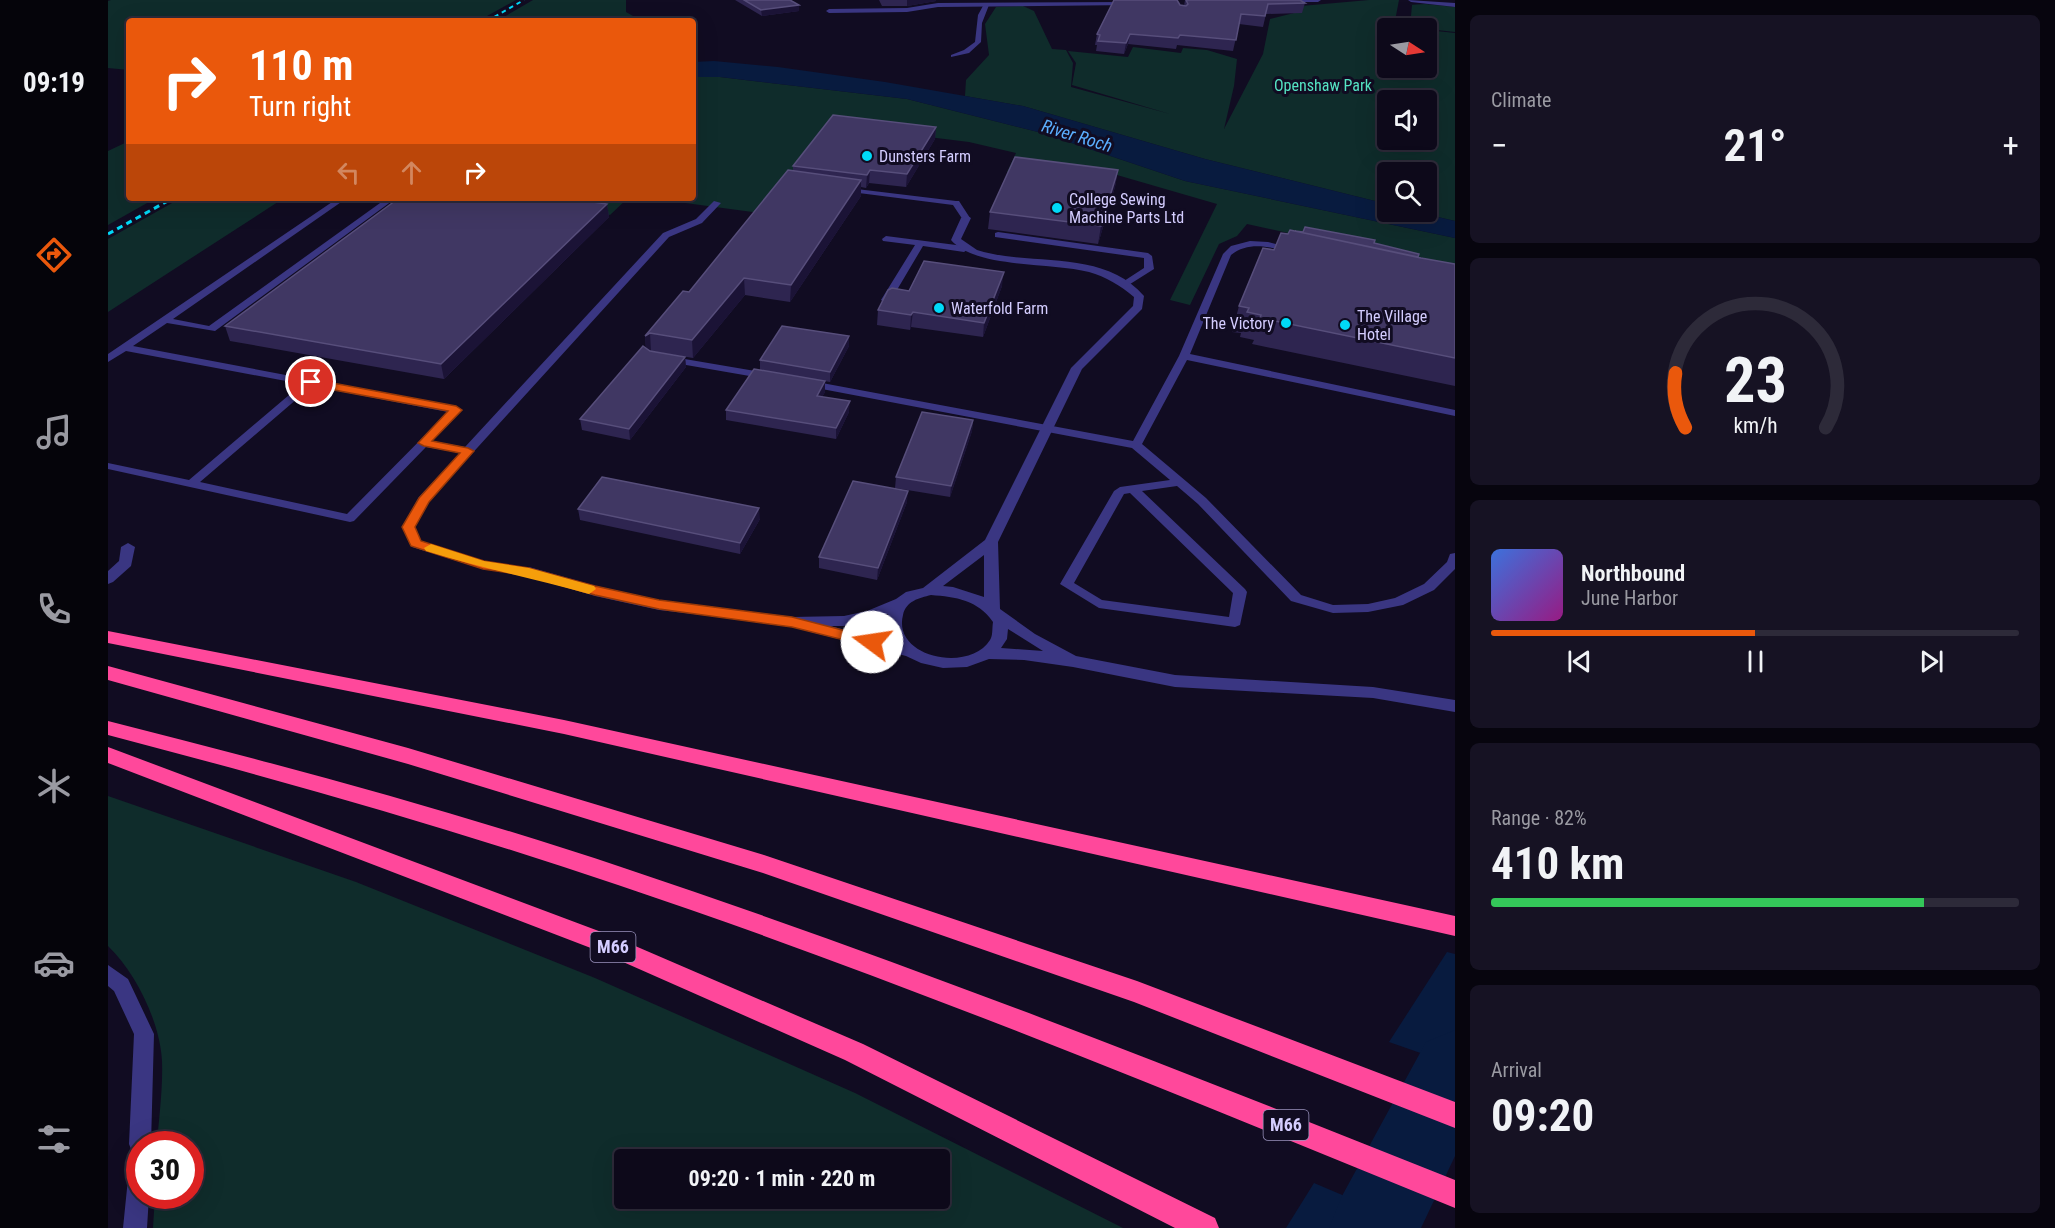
<!DOCTYPE html>
<html lang="en">
<head>
<meta charset="utf-8">
<style>
  :root { --surface:#0d091a; --page:#161223; --text:#f1f3f6; --muted:#9a9aa2; --line:#2d2a39; --accent:#ea580c }
  body { margin:0; font-family:"Roboto Condensed",sans-serif; background:var(--page); color:var(--text); height:100vh; display:flex; flex-direction:column; font-size:22px; white-space:nowrap }
  * { box-sizing:border-box; margin:0 }
  p { font-size:20px; color:var(--muted) }
  .icon { flex:none; width:33px; height:33px; fill:none; stroke:currentColor; stroke-width:2; stroke-linecap:round; stroke-linejoin:round }
  .map { position:relative; flex:1; overflow:hidden }
  .panel { display:flex; flex-direction:column; gap:15px; padding:15px; background:#07050e; width:600px }
  .panel>* { flex:none }
  .top-card { position:absolute; left:18px; top:18px; width:570px; height:183px; border-radius:6px; box-shadow:0 6px 24px #0002,0 0 0 2px var(--line); background:#ea580c; color:#fff; overflow:hidden }
  .needle { width:39px; rotate:102deg }
  .buttons { position:absolute; left:1269px; top:18px; display:grid; gap:12px }
  .buttons a { display:grid; place-items:center; width:60px; height:60px; border-radius:6px; background:var(--surface); box-shadow:0 6px 24px #0002,0 0 0 2px var(--line); font-size:30px }
  .speed { position:absolute; left:18px; top:1131px; display:flex; gap:12px; font-size:30px; font-weight:700; text-align:center }
  .speed>* { display:grid; place-content:center; width:78px; height:78px; border-radius:50%; background:var(--surface); box-shadow:0 6px 24px #0002,0 0 0 2px var(--line); line-height:1 }
  .speed .limit { border:9px solid #d22; background:#fff; color:#111 }
  .pin { position:absolute; display:grid; place-items:center; width:51px; height:51px; color:#fff; margin:-26px; border:3px solid #fff; border-radius:50%; box-shadow:0 2px 6px #0007 }
  .me { position:absolute; width:66px; margin:-33px; rotate:284deg; stroke-linejoin:round; filter:drop-shadow(0 0 4px #0008) }
  .turn { display:flex; align-items:center; gap:21px; height:126px; padding:0 24px; font-size:27px }
  .turn .icon { width:78px; height:78px; stroke-width:2.5 }
  .turn b { display:block; font-size:42px; line-height:51px }
  .lanes { display:flex; align-items:center; height:57px; padding:0 24px; background:#0003; justify-content:center; gap:30px; direction:ltr }
  .lanes .off { opacity:.35 }
  .big { font-size:45px; font-weight:700; line-height:1.1 }
  .panel .tile { flex:1; display:flex; flex-direction:column; justify-content:center; gap:9px; min-width:0; padding:0 21px; border-radius:9px; background:var(--page) }
  .panel .dial { align-items:center; gap:0 }
  .dial svg { height:156px; overflow:visible; fill:none; stroke:var(--line); stroke-width:7; stroke-linecap:round; text-anchor:middle }
  .dial text { fill:var(--text); stroke:none }
  .song { display:flex; align-items:center; gap:18px }
  .cover { width:72px; height:72px; border-radius:9px; background:linear-gradient(135deg,hsl(220 70% 55%),hsl(310 70% 35%)) }
  .played { height:6px; border-radius:3px; background:linear-gradient(90deg,var(--accent) 50%,var(--line) 50%) }
  .keys { display:flex; justify-content:space-around; direction:ltr }
  .heat { display:flex; justify-content:space-between; align-items:center; font-size:33px; direction:ltr }
  .charge { height:9px; border-radius:4px; background:linear-gradient(90deg,#34c759 82%,var(--line) 0) }
  .trip { position:absolute; left:506px; top:1149px; width:336px; height:60px; border-radius:6px; background:var(--surface); box-shadow:0 6px 24px #0002,0 0 0 2px var(--line); font-weight:700; line-height:60px; text-align:center }
  main { display:flex; flex:1; min-height:0 }
  .menu { display:flex; flex-direction:column; width:108px; justify-content:space-around; align-items:center; background:#05040a; color:var(--muted) }
  .menu .icon { width:42px; height:42px }
  .menu .current { color:var(--accent) }
  .menu b { font-size:27px; color:var(--text) }
  .map>svg:first-child { display:block }
  .green { fill:#0f2c2b; fill-rule:evenodd }
  .water { fill:#081b3f }
  .lines { fill:none; stroke-linecap:round; stroke-linejoin:round }
  .river { fill:#081b3f; fill-rule:evenodd }
  .lane { fill:#3a3682; fill-rule:evenodd }
  .street { fill:#3a3682; fill-rule:evenodd }
  .highway { fill:#ff489b; fill-rule:evenodd }
  .rail-far1 { stroke:#00d9f8; stroke-width:2; stroke-dasharray:4.5 4; stroke-linecap:butt }
  .rail { stroke:#00d9f8; stroke-width:3; stroke-dasharray:6 4.5; stroke-linecap:butt }
  .wall { fill:#2e2550 }
  .shaded-wall { fill:#1b1336 }
  .building { fill:#403763; stroke:#574e7b; stroke-width:1.5 }
  .route { fill:#ea580c; stroke:#983908; stroke-width:1.5 }
  .slow { fill:#f59e0b }
  .poi-dot { fill:#00d9f8; stroke:#110c22; stroke-width:2 }
  .labels { text-anchor:middle; stroke-width:6; stroke-linejoin:round; paint-order:stroke }
  .far-park-label { font-size:16px; fill:#55e3c3; stroke:#110c22 }
  .far-poi-label { font-size:16px; fill:#d4cdff; stroke:#110c22; text-anchor:start }
  .far-water-label { font-size:18px; font-style:italic; fill:#5bafff; stroke:#110c22 }
  .shield { fill:#110c22; stroke:#9a93bd; stroke-width:1.5 }
  .shield-label { font-size:18px; font-weight:bold; fill:#d4cdff }
</style>
</head>
<body>
<main>
<nav class="menu">
<b>09:19</b>
<svg class="icon current" aria-label="directions" viewBox="0 0 24 24"><path d="M12 3l9 9-9 9-9-9zM9 14v-3h6M13 9l2 2-2 2"/></svg>
<svg class="icon" aria-label="music" viewBox="0 0 24 24"><path d="M9 18V5l10-2v13"/><circle cx="6" cy="18" r="3"/><circle cx="16" cy="16" r="3"/></svg>
<svg class="icon" aria-label="phone" viewBox="0 0 24 24"><path d="M5 4h4l2 5-3 2q2 4 5 5l2-3 5 2v4C11 20 4 13 5 4z"/></svg>
<svg class="icon" aria-label="climate" viewBox="0 0 24 24"><path d="M12 3v18M4 7l16 10M4 17L20 7"/></svg>
<svg class="icon" aria-label="car" viewBox="0 0 24 24"><path d="M5 17H2v-5l4-1 3-4h7l3 4 3 1v5h-3M9 17h6M6 11h13"/><circle cx="7" cy="17" r="2"/><circle cx="17" cy="17" r="2"/></svg>
<svg class="icon" aria-label="filters" viewBox="0 0 24 24"><path d="M4 7h16M4 17h16"/><circle cx="9" cy="7" r="2"/><circle cx="15" cy="17" r="2"/></svg>
</nav>
<div class="map">
<svg width="1347" height="1228" viewBox="0 0 1347 1228">
  <rect width="100%" height="100%" fill="#110c22"/>
  <path class="green" d="M408,0l-38,21h-349v49l-21,-2v-67l3,-1z
    M425,0h93v12l14,8 -143,1z
    M1261,0h30l-5,26 19,2h-25v40h38l1,-38 28,3v188l-39,-9h10v-40h-38l-1,32 -182,-45 -182,-53 -58,-10 1,-16 23,-25 -4,-31 11,-17 27,-1 11,5 18,38 14,1 7,13 -2,24 99,27 -98,-29 4,-22 -8,-12 60,6 5,-10 48,6 2,-5 24,2 30,9 -3,27 -10,43 39,-75 7,-35 28,-7 -8,-5zM1280,100h38v40h-38z
    M1317,4l30,3v25l-45,-5 2,-22h-4z
    M585,77h27l187,22 135,34 143,48 270,57v35l-41,-12 -167,-37 -10,12 -18,8 -29,61 -20,-5 47,-96 -100,-29 -4,9 -106,-12 9,-19 -47,-11 -138,-17 -71,88 -112,-15h45z
    M21,141v57h27l-48,27v-74z
    M73,198h103l-176,114v-73z
    M383,198h137l-18,17z
    M0,796l248,86 239,96 260,115 268,135h-970l2,-32h35v-52h-33c2,-27 6,-55 5,-83 -2,-39 -26,-88 -54,-115zM516,1160h315v38h-315z"/>
  <path class="water" d="M606,61l64,6 107,15 138,24 182,53 182,45 1,8h28l39,9v17l-270,-57 -143,-48 -135,-34 -187,-22h-27v-15z
    M1339,952l8,2v111l-66,-23z
    M1206,1183l106,45h-134z"/>
  <g class="lines">
    <path class="river" d="M1347,1030v126l-34,72h-92l13,-32 84,-154z"/>
    <path class="lane" d="M1300,0l47,3v4l-44,-5z
      M876,4l5,1 -7,18 -1,19 -12,11 -18,4v-2l13,-5 11,-8 3,-27z
      M732,187l116,14h3l11,17 -7,2 -10,-15 -110,-14h-3z
      M230,198h9l-174,121 36,7 178,-128h9l-181,133 -48,-8 -34,23 327,62v4l-28,29 33,6 198,-214 33,-14 18,-18 7,2 -19,20 -33,14 -241,265 -14,25 7,14 63,20 50,8 1,3 -1,3 -5,1 -46,-7 -71,-22 -10,-20 17,-30 41,-44 -34,-6 -72,74 -4,1 -242,-53v-6l81,17 113,-96 -176,-33 -18,11v-8zM204,386l136,26 -101,102 -147,-32z
      M890,232l150,21 4,3 2,13 -27,17 -5,-3 2,-2 20,-13v-10l-149,-21v-4z
      M778,236l78,10 4,3 -4,3 -41,-6 -32,54 -5,3 -5,-3 34,-55 -32,-4 -1,-2z
      M1142,241l18,1 30,8 -4,3c-21,-5 -44,-13 -63,2l-41,99 265,56v6l-268,-56 -45,84 64,54 95,97 32,10 35,-1 27,-6 29,-14 23,-22 3,-8 5,-1v16l-21,21 -31,15 -35,7 -35,1 -42,-12 -93,-97 -21,-18 -35,5 103,98 2,3 -7,33 -5,2 -136,-19 -39,-24 54,-93 6,-4 50,-7 -38,-32 -326,-62 -5,-3 5,-3 327,61 46,-85 44,-102 8,-8zM1022,493l103,100 -4,24 -127,-17 -28,-17 50,-89z
      M559,356l100,17 5,3 -5,3 -104,-18v-4z"/>
    <path class="street" d="M1157,0h56l-3,2h-50z
      M1023,2l2,3 -195,2 -31,5 -78,1 -3,-2 3,-2 78,-1 31,-5z
      M858,215l5,3 -10,21 16,11c53,17 126,-2 167,46l-2,13 -60,60 -84,173 2,67 35,25 41,22 99,19 198,12 82,13v12l-82,-14 -198,-11 -102,-20 -49,-7 -35,-1 -22,8 -24,1 -22,-5 -15,-7 -99,-25 -2,-4 -146,-17 -64,-14 -71,-21 -2,-3 7,-5 67,19 63,14 133,17 52,-1 23,-5 29,-12 10,-7 17,-4 62,-48 86,-172 62,-62 1,-9c-14,-12 -28,-20 -45,-25 -37,-10 -113,-3 -138,-32l10,-22zM876,555v42l-31,-10 -10,-1zM823,595c25,2 47,5 62,27 -1,6 0,14 -3,18 -20,33 -98,18 -87,-25 3,-14 16,-17 28,-20zM780,614l-2,14 6,14 -62,-16h14zM900,629l35,22 -42,-3 6,-9z
      M20,543l7,4 -4,19 -18,16 -5,2v-13l11,-10 2,-14z
      M0,965l20,14 26,55 -3,110h-11v52h9l-2,32h-24l8,-79 -2,-5 5,-110 -20,-43 -6,-5z"/>
    <path class="highway" d="M0,631l456,89 891,196v20l-891,-202 -456,-91z
      M0,666l300,82 356,107 373,126 318,121v26l-321,-126 -371,-129 -355,-109 -300,-84z
      M0,721c174,44 346,90 516,147 281,94 556,202 831,312v28c-277,-113 -554,-228 -837,-323 -168,-57 -338,-105 -510,-150z
      M0,747l504,189 251,108 352,174 4,10h-44l-330,-168 -249,-110 -488,-187z"/>
    <path class="rail-far1" d="M379,21l37,-21"/>
    <path class="rail" d="M0,234l65,-36"/>
  </g>
  <path class="wall" d="M627,0h55l9,11 -37,5z
    M771,0h57v1l-29,5h-25z
    M1077,0h1l119,3 -3,10 -36,1 -3,13 -24,-3 -6,27 -56,-6 -1,4 -48,-5 -4,10 -28,-3 1,-6h-2l2,-11 83,-29 4,1z
    M828,127l-1,12 -29,48 -37,-4 -3,5 -5,-1v9l-71,106 -45,-7 -52,63 -42,-7 34,6 1,10 -56,73 -48,-10 -2,-11 66,-71 -1,-12 44,-44 104,-122v-4z
    M1010,170l-3,17 -17,57 -110,-15 2,-17z
    M499,204l2,13 -165,162 -214,-38 -5,-15z
    M1180,234l86,9 44,14 37,7v122l-203,-42 2,-4 -14,-3 1,-4 -9,-1 7,-26 35,-56z
    M894,286l-19,51 -72,-10 -1,3 -33,-5 1,-15 31,-19z
    M741,336v10l-19,36 -70,-12v-10z
    M717,381v11l-3,5 27,15 -13,27 -110,-19v-10z
    M865,420l-1,11 -22,66 -55,-9 1,-11z
    M799,502l-30,78 -58,-12v-11z
    M470,509l182,10 -20,35 -160,-34z"/>
  <path class="shaded-wall" d="M799,0h29v1l-29,5z
    M691,5v6l-37,5 -1,-6z
    M1022,34l-2,10 -4,10 2,-11z
    M828,127l-1,12 -29,48 1,-13z
    M762,170l-1,13 -3,5 1,-13z
    M1010,170l-3,17 -17,57 3,-18z
    M753,180v16l-71,106 1,-17z
    M499,204l2,13 -165,162 -3,-15z
    M896,272l-2,14 -19,51 1,-14z
    M636,278l1,17 -52,63 -1,-18z
    M805,312l-2,15 -1,3 1,-15z
    M542,333l1,18 -5,2 -1,-17z
    M741,336v10l-19,36v-10z
    M577,357l1,10 -56,73 -1,-11z
    M717,381v11l-8,14v-10z
    M742,401l-1,11 -13,27v-11z
    M865,420l-1,11 -22,66 1,-11z
    M800,491l-1,11 -30,78 1,-12z
    M651,508l1,11 -20,35v-11z"/>
  <path class="building" d="M636,0h46l9,5 -38,5z
    M1006,0h63l3,5 6,1 2,-2 -2,-4h114l5,3 -37,1 -3,12 -24,-2 -5,26 -56,-5 -2,3 -48,-4 -4,9 -28,-2 2,-6 -3,-1z
    M725,115l103,12 -29,47 -37,-4 -3,5 -74,-9z
    M907,157l103,13 -17,56 -111,-14z
    M680,170l73,10 -70,105 -47,-7 -52,62 -42,-7 -5,3 38,-45 6,1z
    M291,198h166l42,6 -166,160 -216,-38z
    M1197,227l70,13 -1,3 45,11 -1,3 -123,-26 8,1z
    M1182,230l131,28 34,6v94l-195,-40 1,-3 -14,-3 2,-4 -10,-2 24,-58 11,2 7,-17 7,1z
    M816,261l80,11 -20,51 -71,-11 -2,3 -33,-5 10,-20 4,-2 17,3z
    M674,326l67,10 -19,36 -70,-12z
    M535,346l7,5 35,6 -56,72 -49,-10z
    M646,369l71,12 -8,15 33,5 -14,27 -110,-18z
    M814,412l51,8 -22,66 -55,-9z
    M494,477l157,31 -19,35 -162,-34z
    M745,481l55,10 -30,77 -59,-11z"/>
  <path class="route" d="M203,379l145,27 6,4 -30,31 36,7 6,3 -45,51 -14,25 6,14 63,20 45,7 66,18 64,14 133,17 85,22 2,3 -7,5 -80,-20 -133,-18 -64,-14 -66,-19 -46,-7 -72,-23 -9,-19 17,-29 41,-45 -36,-7 -6,-3 30,-32 -141,-26 -1,-3z"/>
  <path class="slow" d="M323,544l53,17 45,7 65,18 2,3 -7,5c-54,-15 -109,-26 -163,-43l-2,-3z"/>
  <g class="poi-dot">
    <circle cx="759" cy="156" r="6"/>
    <circle cx="949" cy="208" r="6"/>
    <circle cx="831" cy="308" r="6"/>
    <circle cx="1178" cy="323" r="6"/>
    <circle cx="1237" cy="325" r="6"/>
  </g>
  <g class="labels">
    <g class="far-park-label">
      <text x="1215" y="91">Openshaw Park</text>
    </g>
    <g class="far-poi-label">
      <text x="771" y="162">Dunsters Farm</text>
      <text x="961" y="205">College Sewing<tspan x="961" dy="18">Machine Parts Ltd</tspan></text>
      <text x="843" y="314">Waterfold Farm</text>
      <text x="1249" y="322">The Village<tspan x="1249" dy="18">Hotel</tspan></text>
      <text x="1166" y="329" text-anchor="end">The Victory</text>
    </g>
    <g class="far-water-label">
      <text transform="translate(969 136) rotate(17)" y="6">River Roch</text>
    </g>
    <g class="shield">
      <rect x="482.5" y="932" width="45" height="30" rx="4.5"/>
      <rect x="1155.5" y="1110" width="45" height="30" rx="4.5"/>
    </g>
    <g class="shield-label">
      <text x="505" y="953">M66</text>
      <text x="1178" y="1131">M66</text>
    </g>
  </g>
</svg>
<div class="buttons">
<a><svg class="needle" viewBox="-14 -14 28 28"><path d="M0-13l5 13h-10z" fill="#e53935"/><path d="M0 13l5-13h-10z" fill="#9a9aa2"/></svg></a>
<a><svg class="icon" aria-label="sound" viewBox="0 0 24 24"><path d="M4 9h4l5-4v14l-5-4H4zM17 9q2 3 0 6"/></svg></a>
<a><svg class="icon" aria-label="search" viewBox="0 0 24 24"><circle cx="10" cy="10" r="6"/><path d="M15 15l6 6"/></svg></a>
</div>
<div class="speed"><div class="limit">30</div></div>
<div class="pin" style="left:203px;top:382px;background:#d93025"><svg class="icon" aria-label="arrive" viewBox="0 0 24 24"><path d="M6 21V4h12l-3 4 3 4H6"/></svg></div>
<svg class="me" style="left:764px;top:642px" viewBox="-20 -20 40 40"><circle r="19" fill="#fff"/><path d="M0-13L10 11 0 6-10 11z" fill="#ea580c"/></svg>
<div class="trip">09:20 · 1 min · 220 m</div>
<div class="top-card">
<div class="turn"><svg class="icon" aria-label="right" viewBox="0 0 24 24"><path d="M7 20v-9h11M14 6l5 5-5 5"/></svg><div><b>110 m</b>Turn right</div></div>
<div class="lanes"><svg class="icon off" aria-label="left" viewBox="0 0 24 24"><path d="M17 20v-9H6M10 6l-5 5 5 5"/></svg><svg class="icon off" aria-label="ahead" viewBox="0 0 24 24"><path d="M12 20V5M6 11l6-6 6 6"/></svg><svg class="icon" aria-label="right" viewBox="0 0 24 24"><path d="M7 20v-9h11M14 6l5 5-5 5"/></svg></div>
</div>
</div>
<section class="panel">
<div class="tile"><p>Climate</p>
<div class="heat"><a>−</a><b class="big">21°</b><a>+</a></div>
</div>
<div class="tile dial"><svg viewBox="0 0 100 80">
<path d="M14 69A42 42 0 1 1 86 69"/>
<path d="M14 69A42 42 0 0 1 9 41" stroke="#ea580c"/>
<text x="50" y="56" font-size="32" font-weight="700">23</text>
<text x="50" y="72" font-size="11">km/h</text>
</svg></div>
<div class="tile">
<div class="song"><i class="cover"></i><div><b>Northbound</b><p>June Harbor</p></div></div>
<div class="played"></div>
<div class="keys"><svg class="icon" aria-label="previous" viewBox="0 0 24 24"><path d="M18 5L8 12l10 7zM5 5v14"/></svg><svg class="icon" aria-label="pause" viewBox="0 0 24 24"><path d="M8 5v14M16 5v14"/></svg><svg class="icon" aria-label="next" viewBox="0 0 24 24"><path d="M6 5l10 7-10 7zM19 5v14"/></svg></div>
</div>
<div class="tile"><p>Range · 82%</p><b class="big">410 km</b><div class="charge"></div></div>
<div class="tile"><p>Arrival</p><b class="big">09:20</b></div>
</section>
</main>
</body>
</html>
